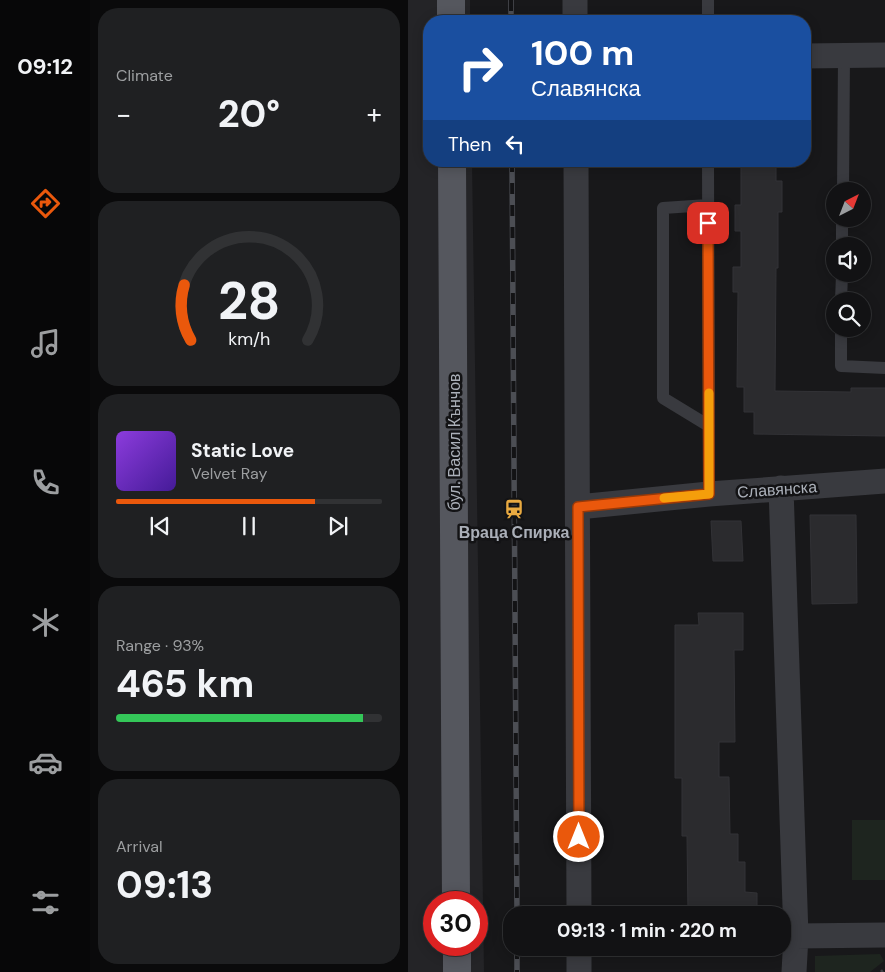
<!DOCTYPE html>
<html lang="en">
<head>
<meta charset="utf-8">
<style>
  :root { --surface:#121214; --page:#1f2022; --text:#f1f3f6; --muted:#9c9ea0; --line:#313234; --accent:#ea580c }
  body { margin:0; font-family:"DM Sans",sans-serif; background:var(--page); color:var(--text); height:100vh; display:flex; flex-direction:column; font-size:19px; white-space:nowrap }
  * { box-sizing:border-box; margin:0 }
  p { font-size:16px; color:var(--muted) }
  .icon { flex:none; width:28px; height:28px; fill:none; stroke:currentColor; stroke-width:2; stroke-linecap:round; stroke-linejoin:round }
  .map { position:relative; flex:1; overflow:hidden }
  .drawer { display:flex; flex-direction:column; gap:8px; padding:8px; background:#0a0a0b; width:318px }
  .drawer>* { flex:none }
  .guide { position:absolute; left:15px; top:15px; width:388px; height:152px; border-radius:20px; box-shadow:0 2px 12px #0003,0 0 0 1px var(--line); background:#1a4fa0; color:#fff; overflow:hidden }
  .needle { width:32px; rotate:42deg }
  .buttons { position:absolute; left:418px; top:182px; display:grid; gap:10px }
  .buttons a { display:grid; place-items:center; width:45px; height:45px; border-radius:50%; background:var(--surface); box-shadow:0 2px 12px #0003,0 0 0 1px var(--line); font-size:25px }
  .speed { position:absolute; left:15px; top:891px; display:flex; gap:10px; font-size:25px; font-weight:700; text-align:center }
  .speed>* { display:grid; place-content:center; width:65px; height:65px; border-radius:50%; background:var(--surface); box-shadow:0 2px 12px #0003,0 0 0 1px var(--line); line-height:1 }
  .speed .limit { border:8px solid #d22; background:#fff; color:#111 }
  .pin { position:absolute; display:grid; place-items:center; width:42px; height:42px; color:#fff; margin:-21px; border-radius:10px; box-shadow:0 2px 8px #0006 }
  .me { position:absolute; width:55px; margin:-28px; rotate:0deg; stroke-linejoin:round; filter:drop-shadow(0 0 4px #0008) }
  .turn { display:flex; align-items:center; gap:18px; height:105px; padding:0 25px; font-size:22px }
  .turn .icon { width:65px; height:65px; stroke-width:2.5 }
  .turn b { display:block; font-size:35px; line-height:42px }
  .then { display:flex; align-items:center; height:48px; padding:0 25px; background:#0003; gap:10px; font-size:19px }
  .big { font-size:38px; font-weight:700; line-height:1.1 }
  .drawer .card { flex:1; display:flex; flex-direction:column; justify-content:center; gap:8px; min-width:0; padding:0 18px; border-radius:20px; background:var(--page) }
  .drawer .dial { align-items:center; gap:0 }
  .dial svg { height:130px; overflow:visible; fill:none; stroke:var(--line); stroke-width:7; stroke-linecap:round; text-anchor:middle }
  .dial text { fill:var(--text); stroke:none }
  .song { display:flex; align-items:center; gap:15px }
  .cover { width:60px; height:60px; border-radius:8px; background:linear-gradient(135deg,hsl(270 70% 55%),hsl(260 70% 35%)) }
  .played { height:5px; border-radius:2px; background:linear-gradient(90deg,var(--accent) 75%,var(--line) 75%) }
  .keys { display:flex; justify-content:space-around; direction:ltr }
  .heat { display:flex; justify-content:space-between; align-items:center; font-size:28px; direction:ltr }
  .charge { height:8px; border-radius:4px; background:linear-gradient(90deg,#34c759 93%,var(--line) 0) }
  .trip { position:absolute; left:95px; top:906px; width:288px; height:50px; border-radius:20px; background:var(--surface); box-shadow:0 2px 12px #0003,0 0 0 1px var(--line); font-weight:700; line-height:50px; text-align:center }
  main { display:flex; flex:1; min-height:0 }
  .dock { display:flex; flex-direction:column; width:90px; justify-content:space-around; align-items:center; background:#070708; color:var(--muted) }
  .dock .icon { width:35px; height:35px }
  .dock .active { color:var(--accent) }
  .dock b { font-size:22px; color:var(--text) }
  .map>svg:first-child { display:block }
  .built { fill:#242427; fill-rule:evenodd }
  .green { fill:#1e251f }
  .building { fill:#2b2b2e; stroke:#323236 }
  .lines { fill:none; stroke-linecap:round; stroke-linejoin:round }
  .path { stroke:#3f4146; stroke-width:3; stroke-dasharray:2.5 4; stroke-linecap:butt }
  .lane { stroke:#393a3f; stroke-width:12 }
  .street { stroke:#393a3f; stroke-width:25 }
  .primary { stroke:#55575e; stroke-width:28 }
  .rail-casing { stroke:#4c4e54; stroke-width:5.5 }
  .rail { stroke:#131315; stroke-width:4; stroke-dasharray:11; stroke-linecap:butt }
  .route-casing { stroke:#983908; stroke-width:12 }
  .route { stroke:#ea580c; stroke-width:9 }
  .slow { stroke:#f59e0b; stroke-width:9 }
  .labels { text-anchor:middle; stroke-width:5; stroke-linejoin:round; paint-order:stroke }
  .street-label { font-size:16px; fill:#abb0b9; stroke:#131315 }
  .poi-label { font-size:16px; font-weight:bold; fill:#abb0b9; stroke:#131315 }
</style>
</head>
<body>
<main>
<nav class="dock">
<b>09:12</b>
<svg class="icon active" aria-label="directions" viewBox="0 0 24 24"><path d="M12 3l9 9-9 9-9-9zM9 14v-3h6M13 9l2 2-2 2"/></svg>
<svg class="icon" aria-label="music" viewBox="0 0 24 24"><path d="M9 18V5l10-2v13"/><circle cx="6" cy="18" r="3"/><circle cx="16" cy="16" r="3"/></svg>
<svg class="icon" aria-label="phone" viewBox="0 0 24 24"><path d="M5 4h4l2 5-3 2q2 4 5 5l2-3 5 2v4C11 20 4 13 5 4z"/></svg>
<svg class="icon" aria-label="climate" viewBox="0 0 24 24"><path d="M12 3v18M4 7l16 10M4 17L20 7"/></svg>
<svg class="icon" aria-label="car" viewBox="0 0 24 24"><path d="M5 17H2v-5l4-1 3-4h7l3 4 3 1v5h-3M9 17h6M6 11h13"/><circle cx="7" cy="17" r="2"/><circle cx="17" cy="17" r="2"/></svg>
<svg class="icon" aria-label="filters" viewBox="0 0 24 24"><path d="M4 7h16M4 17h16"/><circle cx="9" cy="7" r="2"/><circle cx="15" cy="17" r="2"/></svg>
</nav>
<section class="drawer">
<div class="card"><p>Climate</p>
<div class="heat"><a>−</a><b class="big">20°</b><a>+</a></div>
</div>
<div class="card dial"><svg viewBox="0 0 100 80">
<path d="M14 69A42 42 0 1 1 86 69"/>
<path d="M14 69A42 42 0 0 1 10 35" stroke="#ea580c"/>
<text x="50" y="56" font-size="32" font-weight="700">28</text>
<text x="50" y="72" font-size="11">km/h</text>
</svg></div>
<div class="card">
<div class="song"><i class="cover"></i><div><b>Static Love</b><p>Velvet Ray</p></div></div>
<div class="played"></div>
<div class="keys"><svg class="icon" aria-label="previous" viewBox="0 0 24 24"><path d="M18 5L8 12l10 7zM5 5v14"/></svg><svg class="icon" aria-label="pause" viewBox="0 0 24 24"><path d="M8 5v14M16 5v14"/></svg><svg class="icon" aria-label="next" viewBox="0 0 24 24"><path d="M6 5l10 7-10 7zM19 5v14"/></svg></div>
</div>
<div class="card"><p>Range · 93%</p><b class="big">465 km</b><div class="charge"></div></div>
<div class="card"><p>Arrival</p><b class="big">09:13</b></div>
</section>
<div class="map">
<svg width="478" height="972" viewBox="0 0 478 972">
  <rect width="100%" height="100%" fill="#18181a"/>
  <path class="built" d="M0,0h62v21h-41v140h43l12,811h-76zM26,902h43v43h-43z"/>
  <path class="green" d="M444,820h33v60h-33z
    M472,954l4,7 -14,11h-55v-16z"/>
  <path class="building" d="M333,161h35v20h6v31h-4v56h-2l-1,123 76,1v-4h35v48l-132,-2v-22h-10v-25h-7l1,-95h-5v-25h8v-36h-6v-26h6z
    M402,515h46l1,88 -45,1z
    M303,521h30l2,40h-30z
    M290,613h45v37h-9l1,92h-16v35h10l1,57h8v28h7v30l12,1v22h-69l-1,-79h-5v-58h-7v-153h24z"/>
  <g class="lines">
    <path class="path" d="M473,972l5,-4"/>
    <path class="lane" d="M300,0v21
      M300,161l1,333
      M435,191l1,-135
      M300,205l-45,3v190l46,28
      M434,246v-27
      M433,301l1,-27
      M433,329v37l45,2"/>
    <path class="street" d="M167,0v21
      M396,56l82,-1
      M168,161l3,754
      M373,488l15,448 90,-1
      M170,507l131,-13 177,-13
      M171,948v24
      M386,972l2,-36"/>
    <path class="primary" d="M43,0v21
      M44,161l4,741
      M49,945v27"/>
    <defs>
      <path id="rail" d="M103,0v21
        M104,161l5,754
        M109,948v24"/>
    </defs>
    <use href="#rail" class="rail-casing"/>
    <use href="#rail" class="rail"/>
  </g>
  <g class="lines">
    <defs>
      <path id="route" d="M171,837l-1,-330 131,-13 -1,-271"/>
    </defs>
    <use href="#route" class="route-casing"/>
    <use href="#route" class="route"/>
    <path class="slow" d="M256,498l45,-4v-101"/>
  </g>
  <defs>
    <symbol id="station-bare" viewBox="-9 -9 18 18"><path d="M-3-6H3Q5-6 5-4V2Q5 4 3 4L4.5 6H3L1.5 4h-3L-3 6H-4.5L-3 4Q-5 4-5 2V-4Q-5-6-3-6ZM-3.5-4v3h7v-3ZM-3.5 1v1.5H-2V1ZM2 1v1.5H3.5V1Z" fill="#e9aa41" stroke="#131315" stroke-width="2.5" paint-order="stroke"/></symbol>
  </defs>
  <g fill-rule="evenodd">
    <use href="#station-bare" x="92" y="495" width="28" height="28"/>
  </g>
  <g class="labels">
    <g class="street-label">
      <text transform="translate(46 442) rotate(-90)" y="6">бул. Васил Кънчов</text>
      <text transform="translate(369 489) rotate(-4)" y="6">Славянска</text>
    </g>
    <g class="poi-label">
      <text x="106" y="538">Враца Спирка</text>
    </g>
  </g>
</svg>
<div class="buttons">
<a><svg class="needle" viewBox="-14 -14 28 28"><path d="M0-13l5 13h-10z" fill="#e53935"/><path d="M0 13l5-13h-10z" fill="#9c9ea0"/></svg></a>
<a><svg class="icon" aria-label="sound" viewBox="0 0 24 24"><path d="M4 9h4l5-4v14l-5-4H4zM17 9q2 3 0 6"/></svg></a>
<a><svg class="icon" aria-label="search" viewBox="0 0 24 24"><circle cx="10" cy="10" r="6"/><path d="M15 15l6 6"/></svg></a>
</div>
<div class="speed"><div class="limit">30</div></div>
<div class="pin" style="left:300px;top:223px;background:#d93025"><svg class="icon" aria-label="arrive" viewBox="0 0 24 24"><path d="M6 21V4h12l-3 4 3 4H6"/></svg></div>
<svg class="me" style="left:171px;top:837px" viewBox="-20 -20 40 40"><circle r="17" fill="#ea580c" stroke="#fff" stroke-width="3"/><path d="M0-11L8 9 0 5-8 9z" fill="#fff"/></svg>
<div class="trip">09:13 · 1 min · 220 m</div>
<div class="guide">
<div class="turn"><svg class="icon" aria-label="right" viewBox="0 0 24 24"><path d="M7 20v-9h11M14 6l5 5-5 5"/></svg><div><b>100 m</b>Славянска</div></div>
<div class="then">Then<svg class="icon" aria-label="left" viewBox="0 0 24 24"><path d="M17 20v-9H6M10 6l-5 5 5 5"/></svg></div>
</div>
</div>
</main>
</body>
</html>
